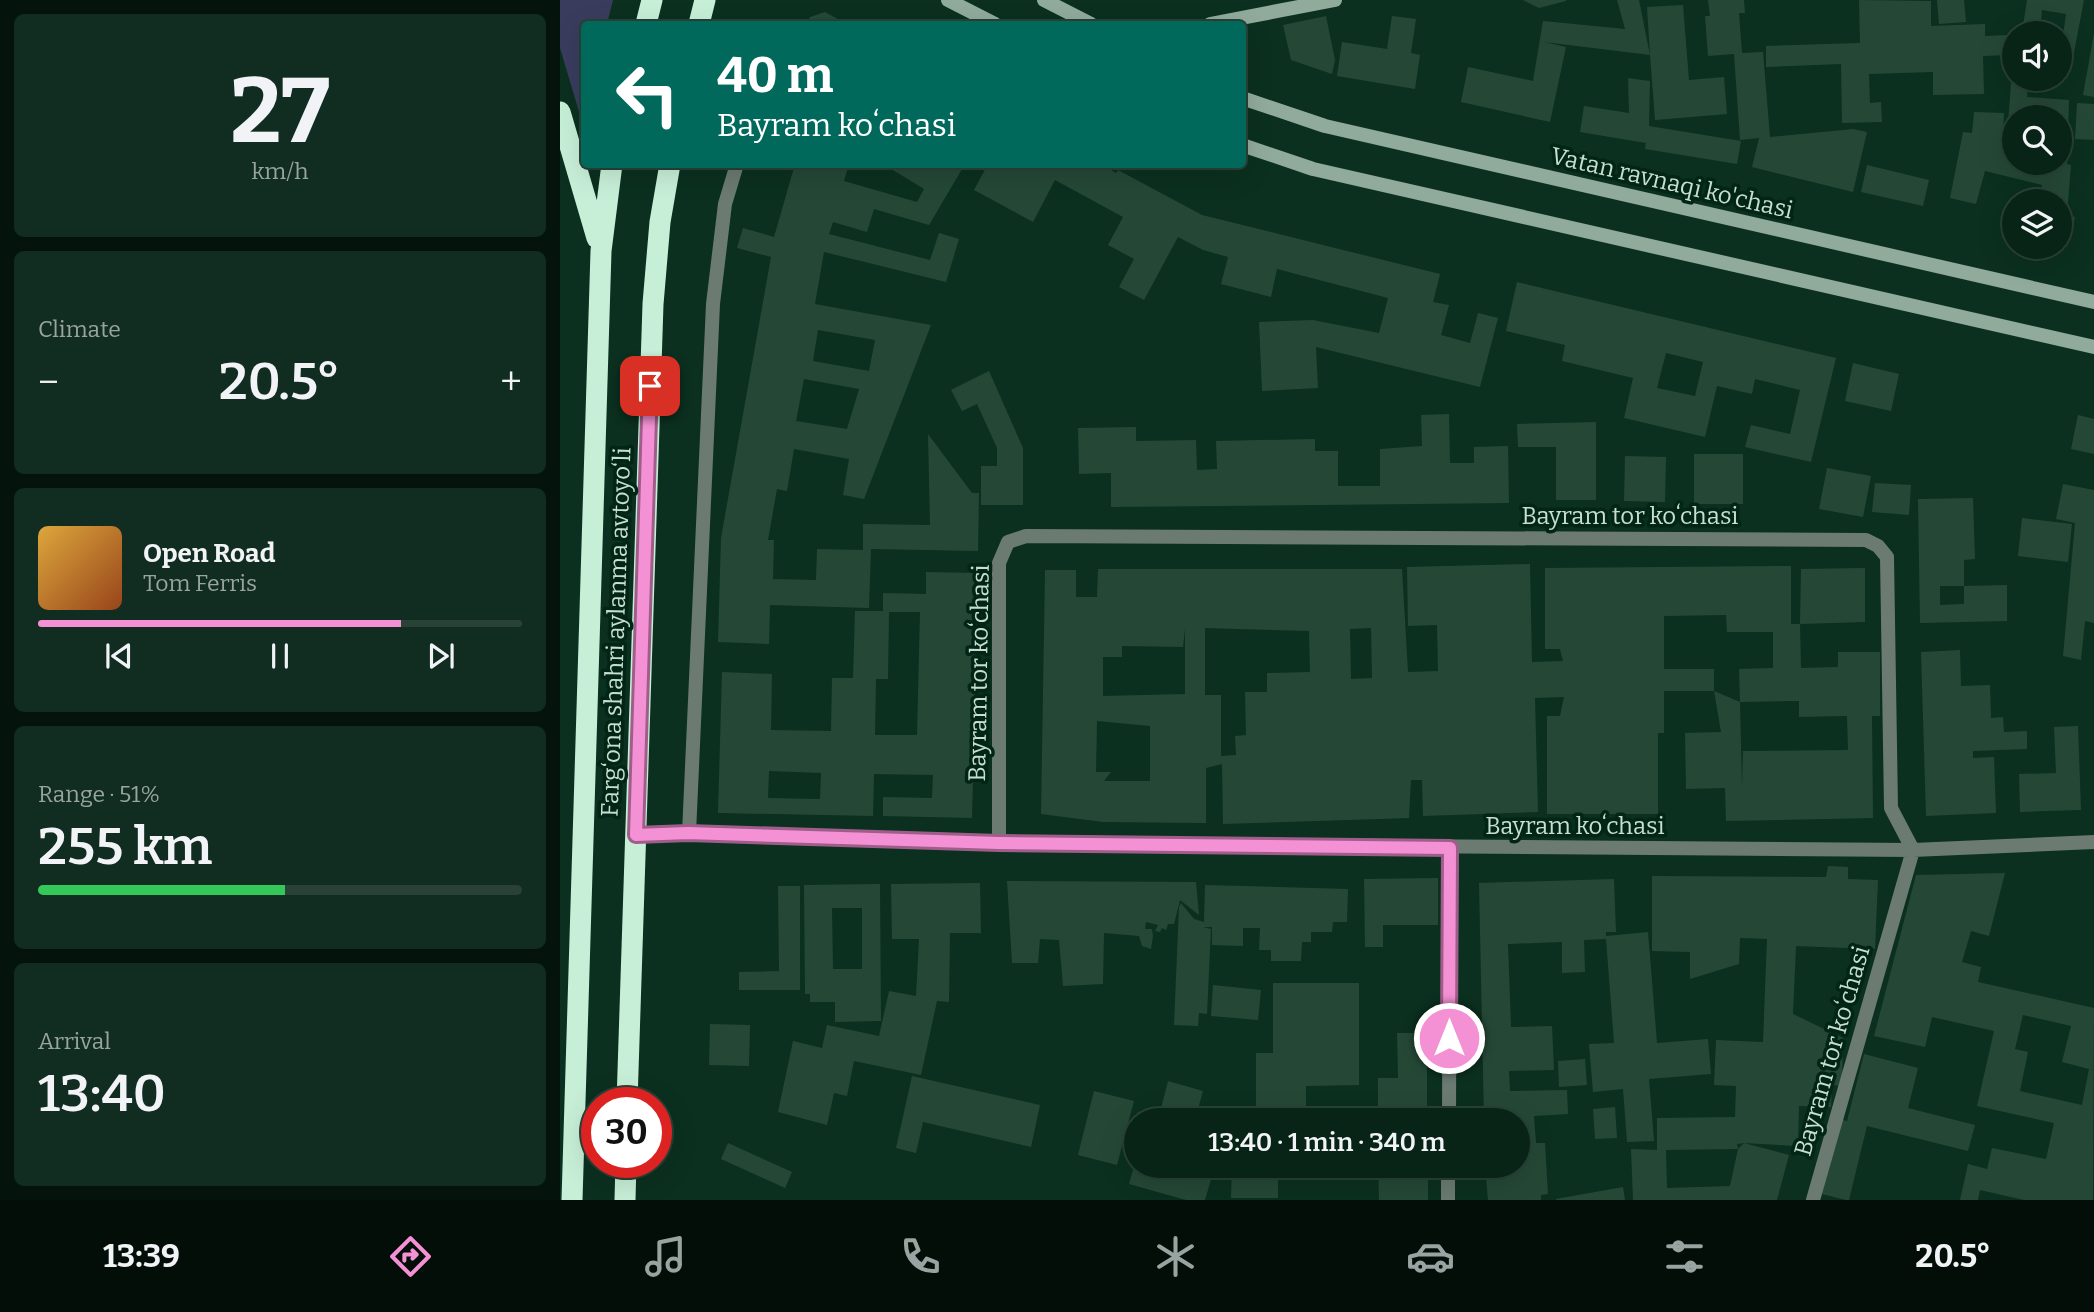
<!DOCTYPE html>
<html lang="en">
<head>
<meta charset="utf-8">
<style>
  :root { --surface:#082417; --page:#112c20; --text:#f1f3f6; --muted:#98a4a1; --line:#294136; --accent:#f491d4 }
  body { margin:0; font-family:Bitter,serif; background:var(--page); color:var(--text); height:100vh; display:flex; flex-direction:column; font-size:26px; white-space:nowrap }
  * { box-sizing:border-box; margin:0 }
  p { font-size:23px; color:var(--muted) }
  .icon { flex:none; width:38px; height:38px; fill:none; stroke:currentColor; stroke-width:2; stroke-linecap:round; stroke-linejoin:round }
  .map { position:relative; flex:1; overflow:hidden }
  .details { display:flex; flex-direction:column; gap:14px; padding:14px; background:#04140d; width:560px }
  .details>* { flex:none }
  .banner { position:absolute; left:21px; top:21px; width:665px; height:147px; border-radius:7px; box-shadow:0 7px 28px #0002,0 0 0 2px var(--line); background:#00695c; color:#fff; overflow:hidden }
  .buttons { position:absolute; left:1442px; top:21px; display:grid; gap:14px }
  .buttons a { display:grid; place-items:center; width:70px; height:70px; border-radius:50%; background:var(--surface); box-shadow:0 7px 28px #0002,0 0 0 2px var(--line); font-size:35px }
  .speed { position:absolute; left:21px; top:1087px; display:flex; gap:14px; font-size:35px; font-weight:700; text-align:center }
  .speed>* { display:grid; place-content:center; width:91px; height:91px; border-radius:50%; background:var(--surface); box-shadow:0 7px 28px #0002,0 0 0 2px var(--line); line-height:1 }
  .speed .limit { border:10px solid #d22; background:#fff; color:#111 }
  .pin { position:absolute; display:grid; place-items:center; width:60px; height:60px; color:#fff; margin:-30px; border-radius:14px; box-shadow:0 4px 10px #0006 }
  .me { position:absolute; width:77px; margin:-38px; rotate:0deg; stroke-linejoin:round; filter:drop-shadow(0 0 5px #0008) }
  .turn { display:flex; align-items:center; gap:24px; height:147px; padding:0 21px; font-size:32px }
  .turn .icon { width:91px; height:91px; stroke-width:2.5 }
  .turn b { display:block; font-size:49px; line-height:60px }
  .big { font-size:52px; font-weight:600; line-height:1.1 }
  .details .tile { flex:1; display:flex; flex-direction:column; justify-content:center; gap:10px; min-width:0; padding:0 24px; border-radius:10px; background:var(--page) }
  .details .dial { align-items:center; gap:0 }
  .dial b { font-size:91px; line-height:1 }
  .song { display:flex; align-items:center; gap:21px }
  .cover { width:84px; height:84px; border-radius:10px; background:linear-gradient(135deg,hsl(40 70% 55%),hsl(20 70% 35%)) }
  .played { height:7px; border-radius:4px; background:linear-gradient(90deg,var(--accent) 75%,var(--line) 75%) }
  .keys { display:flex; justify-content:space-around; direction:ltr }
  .heat { display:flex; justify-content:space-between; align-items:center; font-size:38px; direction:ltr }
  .charge { height:10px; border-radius:5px; background:linear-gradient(90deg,#34c759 51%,var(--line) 0) }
  .trip { position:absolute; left:564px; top:1108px; width:406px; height:70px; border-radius:35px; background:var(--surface); box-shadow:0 7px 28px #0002,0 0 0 2px var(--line); font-weight:600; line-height:70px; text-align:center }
  .tab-bar { display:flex; height:112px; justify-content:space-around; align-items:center; background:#030e09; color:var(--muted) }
  .tab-bar .icon { width:49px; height:49px }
  .tab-bar .current { color:var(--accent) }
  .tab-bar b { font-size:32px; color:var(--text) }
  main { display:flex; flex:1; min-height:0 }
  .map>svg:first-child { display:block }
  .green { fill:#3a3c5e }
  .building { fill:#254836; fill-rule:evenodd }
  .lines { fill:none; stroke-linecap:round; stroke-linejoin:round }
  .lane { stroke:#6b7b71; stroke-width:14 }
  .street { stroke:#6b7b71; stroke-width:14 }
  .secondary { stroke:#90aa9b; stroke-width:14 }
  .highway { stroke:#c7efd8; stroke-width:21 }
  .route-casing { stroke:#9f5e8a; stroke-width:18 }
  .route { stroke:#f491d4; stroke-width:12 }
  .labels { text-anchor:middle; stroke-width:7; stroke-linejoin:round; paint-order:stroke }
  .street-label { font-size:24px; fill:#c9ddd1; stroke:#012616 }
</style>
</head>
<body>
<main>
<section class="details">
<div class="tile dial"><b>27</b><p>km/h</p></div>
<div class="tile"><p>Climate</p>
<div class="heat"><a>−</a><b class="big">20.5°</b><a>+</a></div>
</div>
<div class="tile">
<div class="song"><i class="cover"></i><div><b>Open Road</b><p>Tom Ferris</p></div></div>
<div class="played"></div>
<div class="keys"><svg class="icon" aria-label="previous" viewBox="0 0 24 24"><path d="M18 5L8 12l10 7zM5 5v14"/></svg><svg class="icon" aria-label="pause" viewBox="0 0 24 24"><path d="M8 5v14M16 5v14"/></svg><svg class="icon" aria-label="next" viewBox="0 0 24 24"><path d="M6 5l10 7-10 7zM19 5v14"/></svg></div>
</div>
<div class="tile"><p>Range · 51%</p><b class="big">255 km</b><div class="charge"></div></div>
<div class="tile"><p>Arrival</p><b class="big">13:40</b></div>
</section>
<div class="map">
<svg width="1534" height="1200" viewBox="0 0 1534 1200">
  <rect width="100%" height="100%" fill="#0b301f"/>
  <path class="green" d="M0,0h53l-6,24h-23v93l-4,-2 -20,-67z"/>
  <path class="building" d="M963,0h43v1l-27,7z
    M1057,0h22l11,55 -3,-48 36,-2 6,75 35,-3 3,37 -72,6 -5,-65 -106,-13 22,5 -16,75 -89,-20 7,-35 65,14 10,-60 82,8z
    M1148,0h36l1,13h-6l3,40 21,-1 7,85 83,-8 14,3 -14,60 -101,-25 7,-29 -19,2 -6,-86 -26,2 -3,-40h5z
    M1299,0l72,1v25l54,-2v12l22,-1 1,20 -25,1 1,38 -51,1v-23l-64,2 1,29 11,-1 1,20 -40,1 -1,-59 -75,3v-21l94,-3z
    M1377,0h27l2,22 -27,2z
    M1467,0h57l-11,58 -13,-1 6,-43 -24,-4 -2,23h-18z
    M265,12l22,12h-41l4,-7z
    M766,16l9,44 -3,14 -41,-14 -8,-35z
    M832,16l24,3 -5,34 9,2 -5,34 -78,-13 5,-34 45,7z
    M1534,33v64l-11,-2z
    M1452,69l2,10h15l-2,18 42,3 -2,64 4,1 -4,50 8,2 -6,25 -9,-3v-38h-22l4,-16 -57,-14 -9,33 -26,-6 13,-66 9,1 2,-21 30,1 -2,38 4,1zM1454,117h46v46h-46z
    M1068,78l22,3 -1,45 92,15 -4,23 -92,-15 1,-6 -66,-11 4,-26 45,7z
    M1517,103l17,1v36l-19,-1z
    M235,164h54l-5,17 73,21 7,-13 -41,-25h82l-36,61 -55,-16 -7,23 -34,-10 -4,12 101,26 9,-27 20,6 -13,43 -122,-30 -9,52 116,21 -67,174 -21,-4 6,-36 -55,-10 -7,42 -10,-2 -9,51h6l-1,39 43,1 1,-31 46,1v-26l67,1 -2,-91 44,59h7l-1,58 -107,-2 -2,59 -99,-3 -1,39 -51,-2 3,-104 50,-281 -34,-9 6,-20 31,9zM258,330l57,10 -6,31 -56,-10zM244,379l55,10 -12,40 -51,-8z
    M428,164h113l15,9 2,-3 84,45 238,59 -7,28 16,3 -8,30 29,8 8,-30 20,5 -18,69 -164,-40 2,41 -56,3 -3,-69 54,-2 66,13 9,-35 -111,-29 -6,28 -50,-13 7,-27 -25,-7 -25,-13 -34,63 -25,-13 15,-28 -26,-14 15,-28 -68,-37 -22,42 -59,-32z
    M1307,165l62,15 -6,26 -62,-14z
    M1452,201l2,1v26l-8,-2z
    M957,282l319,76 -25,104 -66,-15 6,-22 39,9 10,-44 -45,-11 -3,15 -35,-8 -12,51 -81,-19 9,-40 -71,-17 3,-16 -59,-14zM1106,353l37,9 -8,34 -38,-8z
    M1293,363l46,11 -8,37 -46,-10z
    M429,371l34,77v57h-42v-39h16v-18l-20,-44 -15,7 -11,-21z
    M889,414l1,49h24v-16l34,-1 1,57 -398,4v-34l-32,1 -1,-46 58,-1v14l60,-1 1,30 20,-1 -1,-28 99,-2v12h23v35h42v-37l42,-3 -1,-31z
    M1518,415l16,4v35l-23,-5z
    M1036,422v78h-40v-53h-38l-1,-23z
    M1134,454h49v50h-49z
    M1065,456l41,1 -1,45 -41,-1z
    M1267,468l44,8 -8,41 -44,-8z
    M1315,483l36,2 -2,30 -37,-3z
    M1503,484l31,6v133l-9,-2 -4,39 -18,-4 12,-133 -19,-4z
    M1413,498l2,61 -11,1v26l43,-1v36l-87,2 -2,-124zM1380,586h24v18l-24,1z
    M1462,518l50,6 -4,38 -50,-6z
    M970,564l2,98 31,-1 -3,-12h-15v-81l246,-2v58h9l1,44 37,-1v-15h42v64h-8l1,102 -147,3 -1,-33 -39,1 -1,-56 36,-1 -7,-41h-50v42h-6v81h-111v-98h13l4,-19 -29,1 3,114 -115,4 -1,-36h-11l-2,38 -186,6 -1,-60 -16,4v55l-103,-1 -62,-8 4,-244h31v27h21l1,-28h304l6,103 30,-1 -1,-46 -29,1 -1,-59zM1166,615l1,17h46v36l-34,1 1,33 59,-1v16l48,-1 1,34 -105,1 -1,36 -2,-85 -26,-11v-22h-50v-53zM645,628l104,3 1,41 -43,1v19h-22l1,43 -11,1 1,19 -15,1v-61h-16zM811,628l1,50 -21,1 -1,-50zM625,629v65l-82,2v-39h19v-11l61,1zM537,721l53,5v55h-46l7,-9h-15z
    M1305,568v54l-65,2 1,-55z
    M366,572l52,1 -6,245 -89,-2v-19l49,1 1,-23 -59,-1 -1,42 -155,-3 4,-141 50,2 -1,56 60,1 1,-53h21l2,-67h28v-18l43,1zM329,612h31l-3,123h-42l1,-56h12zM209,771l52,2 -1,26 -52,-1z
    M1400,650l1,36 29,-1 1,33 12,-1 1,15 23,-1v18l-54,2v7l21,-1 2,56 -70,3 -5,-164z
    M1518,726l3,84 -61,2 -1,-38 37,-1 -2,-46z
    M1268,866l20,1v12l30,1 -3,69 -79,-3 -3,68 50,24 -1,48 -10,-1 -1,22 -32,-1 -1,40 -54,-3 45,12 -12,45h-144l-2,-51 26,1v-32l78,-1 1,-31 -22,-1 2,-45 47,2 4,-103 -27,-1 -1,26 -49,15v-27l-38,-1v-75l174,1zM1184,1143l-6,6 -8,37 -63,2 -1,-38 72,-1 -1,-5z
    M1445,873l-16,63 -18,-5 -9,31 19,5 -3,15 116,26 -1,192h-69l-44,-10 -2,10h-18l8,-36 19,5 5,-21 54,11 8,-36 -77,-17 17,-75 -62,-14 -7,30 -51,-11 42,-161zM1463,1015l48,11 -9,36 27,7 -7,36 -62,-14 8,-39 -13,-3z
    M878,878v47h-55v22h-18l-1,-68z
    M1054,879l2,53h-10v4l42,-4 9,111 51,-4 3,35 -62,5 5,62 -27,1 -4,-53 -30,3 -4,-48 25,-1 -8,-104 -22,1 1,32 -23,1v-31l-54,2 3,83 41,-1 2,44 -45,1 1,20 57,-1 1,24 -34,2 2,27h9l3,51 -7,1v5h-53l-2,-22h-4l-1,-12h36v-46h-33l-5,-237z
    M447,881l189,1 3,33 -19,-15 -6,24h-6l-2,6 -4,-2 -2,4 -5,-1 3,-6 -12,-3 -1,7h7l1,7 -2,13 -9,-3 -3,-10 -35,-3 -1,51 -40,2 -4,-46 -19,-1 -2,24h-26z
    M420,883l1,50h-31l-1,69 -12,-1 -16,74 -67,-14 -7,35 -13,-3 -7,32 -49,-13 15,-71 29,7 5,-23 52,11 10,-45 27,5 3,-57h-27l-1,-55z
    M320,884l1,137 -46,1v-20h-25v-8h-5l-1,-109zM272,908h30v61h-29z
    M645,885l143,4 -1,33h-14l-1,10h-21v10h-9l-1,19h-30v-11h-12l1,-22h-17v18l-31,-1v-18h-9l8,2 -4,85 -8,-1 -1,13 -24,-1 5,-118 2,-4 13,16 10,3z
    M218,886h22v104h-61v-18l40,-1z
    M713,983h86v102l-53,1v34h-50v-67h17z
    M653,985l48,5 -3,30 -47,-4z
    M150,1024l40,1 -1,41 -40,-1z
    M837,1033h30v87h-49v-42h20z
    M1304,1054l54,14 -10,40 67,17 -7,26 -101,-25 -18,74h-3l-24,-6 18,-75 7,2z
    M1025,1059l2,26 -28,2 -1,-26z
    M352,1076l128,29 -9,42 -108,-25 -7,31 -20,-5z
    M608,1081l35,10 -8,29h-37z
    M534,1091l40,10 -17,64 -39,-10z
    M1055,1107l2,31 -22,1 -2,-30z
    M168,1143l64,29 -7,16 -64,-29z
    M574,1166h81l-10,34h-19l-57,-16z
    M672,1166h46v32h-47z
    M818,1166h50v34h-49z
    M1063,1187l2,13h-69v-1z"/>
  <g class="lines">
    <path class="lane" d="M129,833l24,-529 12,-100 12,-40"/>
    <path class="street" d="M76,834l53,-1 310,10 914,7 181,-8
      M439,843v-280l9,-21 18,-6 840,4 12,6 9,11 4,251 22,42 -100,350
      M889,1120l1,-272
      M888,1200v-34"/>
    <path class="secondary" d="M388,0l47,24
      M484,0l47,24
      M650,24l125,-24
      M682,98l83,28 769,176
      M682,145l71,24 781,178"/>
    <path class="highway" d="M86,24l6,-24
      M139,24l6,-24
      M0,112l37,126
      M67,1102l26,-798 7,-82 10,-58
      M12,1200l29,-949 11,-87
      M65,1200l1,-38"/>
  </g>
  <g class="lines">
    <defs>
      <path id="route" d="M90,386l-14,449 52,-2 311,10 451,5 -1,190"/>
    </defs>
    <use href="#route" class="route-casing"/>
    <use href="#route" class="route"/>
  </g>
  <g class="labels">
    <g class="street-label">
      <text transform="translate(1112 183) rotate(13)" y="8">Vatan ravnaqi ko'chasi</text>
      <text x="1070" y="524">Bayram tor koʻchasi</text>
      <text transform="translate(56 632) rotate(-88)" y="8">Farg‘ona shahri aylanma avtoyo‘li</text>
      <text transform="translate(419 673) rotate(-89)" y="8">Bayram tor koʻchasi</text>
      <text x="1015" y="834">Bayram koʻchasi</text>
      <text transform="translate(1272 1051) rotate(-74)" y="8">Bayram tor koʻchasi</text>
    </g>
  </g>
</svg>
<div class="buttons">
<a><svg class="icon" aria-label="sound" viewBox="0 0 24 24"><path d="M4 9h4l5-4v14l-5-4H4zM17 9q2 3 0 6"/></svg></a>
<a><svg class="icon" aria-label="search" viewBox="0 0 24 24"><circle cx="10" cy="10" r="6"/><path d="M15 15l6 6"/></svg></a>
<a><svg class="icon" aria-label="layers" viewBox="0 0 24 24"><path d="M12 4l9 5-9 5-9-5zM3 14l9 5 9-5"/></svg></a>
</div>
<div class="speed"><div class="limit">30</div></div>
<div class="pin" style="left:90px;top:386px;background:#d93025"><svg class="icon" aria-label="arrive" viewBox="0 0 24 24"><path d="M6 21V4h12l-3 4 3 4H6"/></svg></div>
<svg class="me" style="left:889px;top:1038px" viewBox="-20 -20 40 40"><circle r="17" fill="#f491d4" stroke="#fff" stroke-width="3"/><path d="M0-11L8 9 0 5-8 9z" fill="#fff"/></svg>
<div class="trip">13:40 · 1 min · 340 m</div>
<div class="banner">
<div class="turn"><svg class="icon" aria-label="left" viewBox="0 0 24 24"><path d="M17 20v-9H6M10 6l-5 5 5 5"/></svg><div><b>40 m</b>Bayram koʻchasi</div></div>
</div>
</div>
</main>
<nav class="tab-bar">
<b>13:39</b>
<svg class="icon current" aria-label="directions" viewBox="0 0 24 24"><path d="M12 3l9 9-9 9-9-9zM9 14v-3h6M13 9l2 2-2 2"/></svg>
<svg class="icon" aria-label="music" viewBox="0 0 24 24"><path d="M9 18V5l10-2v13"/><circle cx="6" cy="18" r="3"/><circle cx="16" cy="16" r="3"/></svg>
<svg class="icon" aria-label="phone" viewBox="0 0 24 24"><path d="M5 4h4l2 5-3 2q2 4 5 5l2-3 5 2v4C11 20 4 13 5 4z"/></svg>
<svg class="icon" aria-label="climate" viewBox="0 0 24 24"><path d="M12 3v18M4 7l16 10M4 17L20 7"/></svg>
<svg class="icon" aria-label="car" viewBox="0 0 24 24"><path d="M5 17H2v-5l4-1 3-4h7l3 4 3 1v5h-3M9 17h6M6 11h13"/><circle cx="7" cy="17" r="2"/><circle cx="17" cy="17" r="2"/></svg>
<svg class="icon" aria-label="filters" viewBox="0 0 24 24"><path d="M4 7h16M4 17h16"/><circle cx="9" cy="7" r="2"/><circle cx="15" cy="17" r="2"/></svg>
<b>20.5°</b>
</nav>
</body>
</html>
